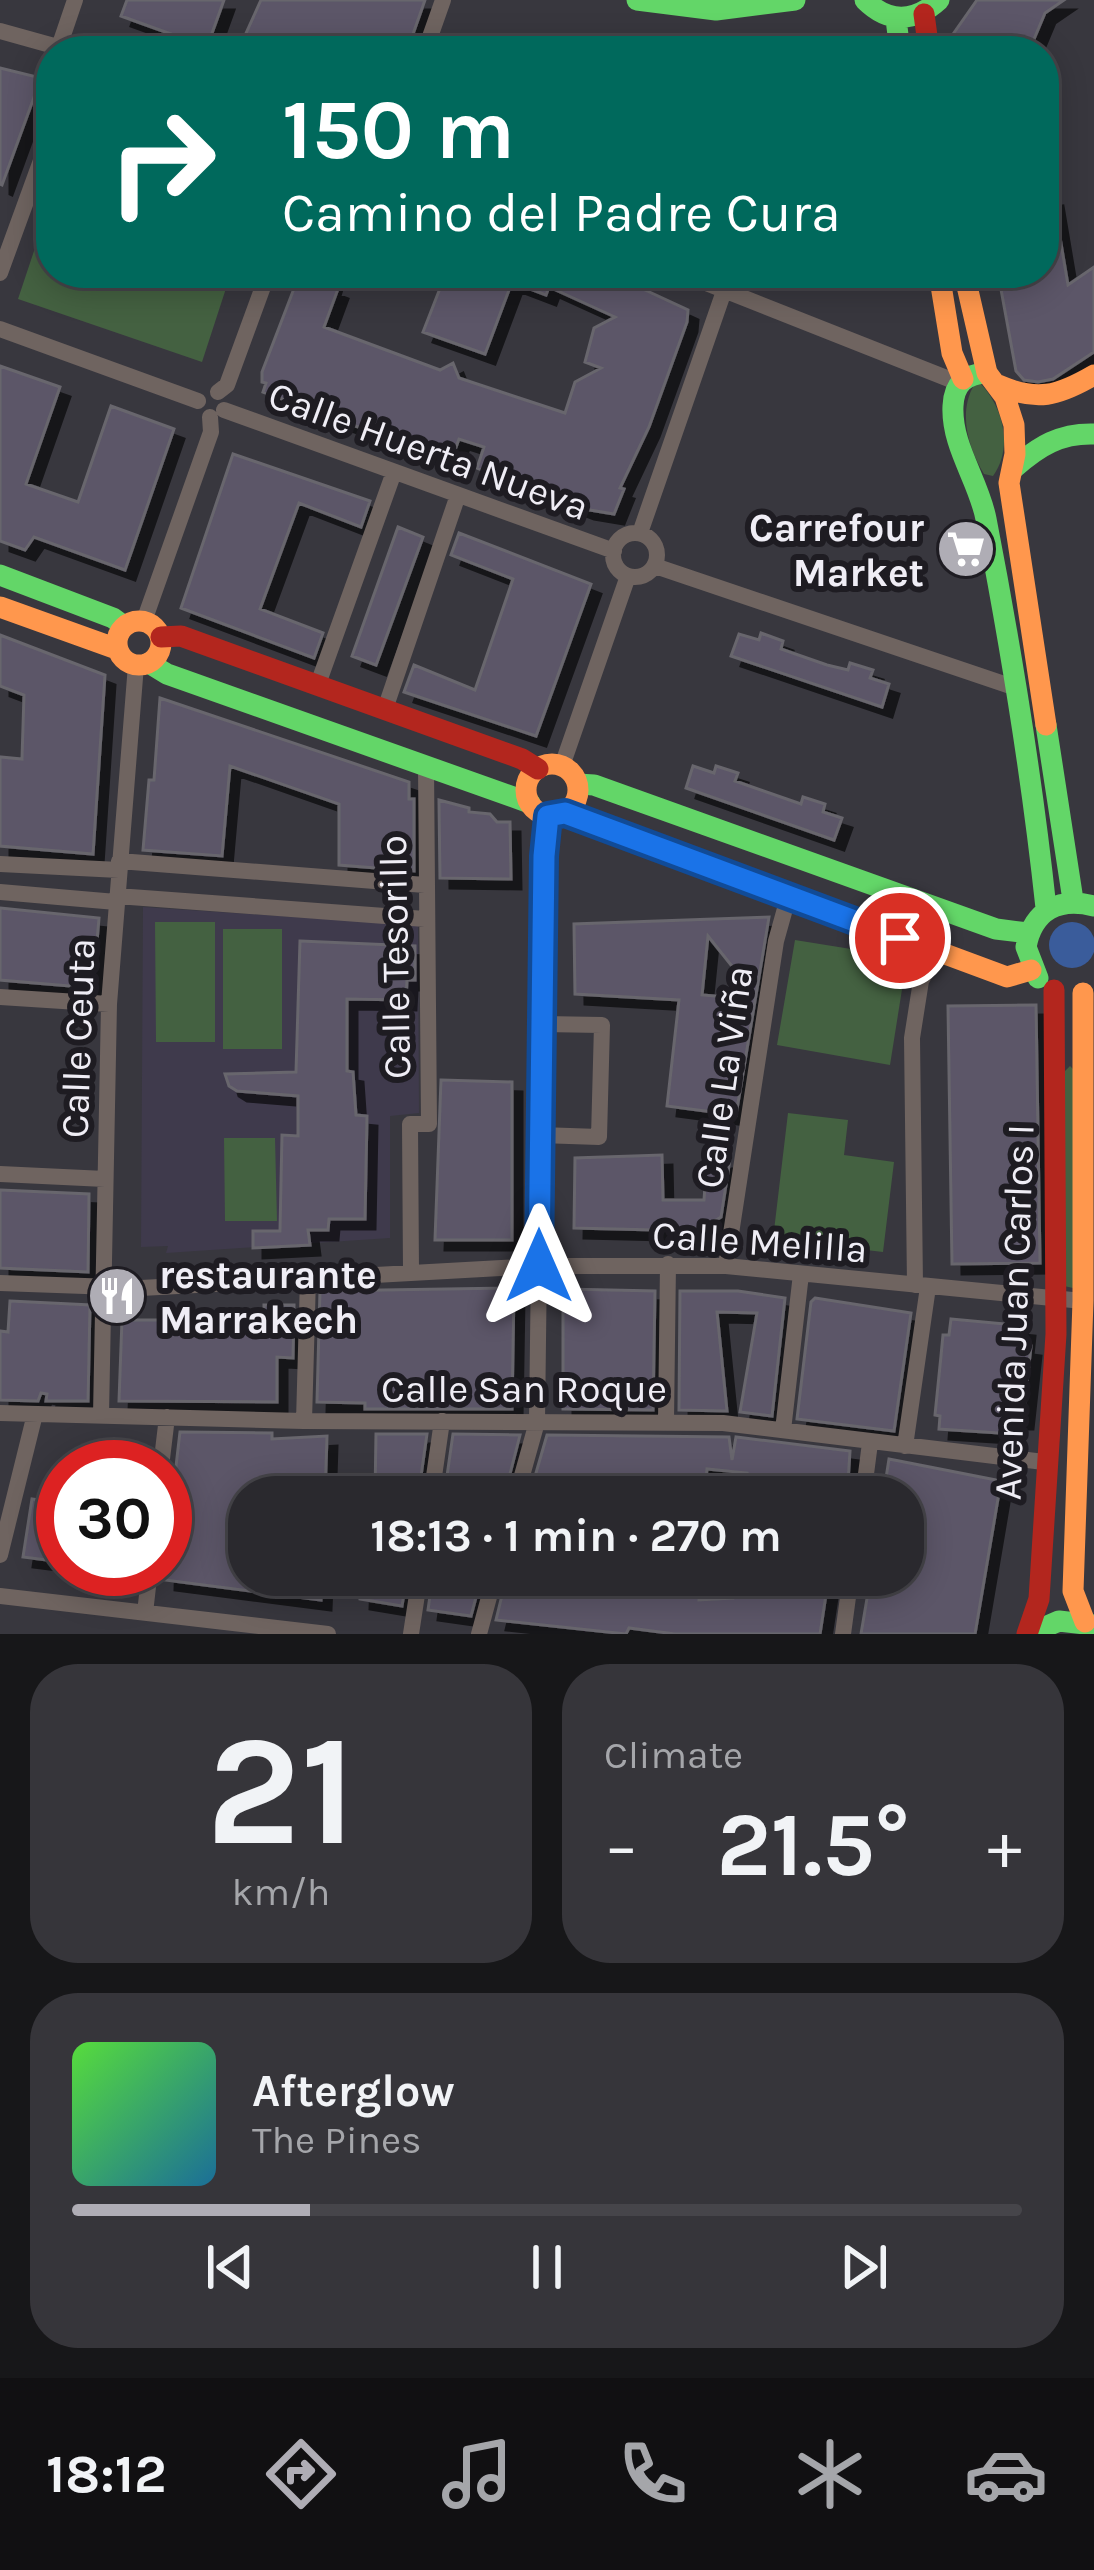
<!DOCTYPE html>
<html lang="en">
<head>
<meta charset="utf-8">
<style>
  :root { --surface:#2a292e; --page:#36353a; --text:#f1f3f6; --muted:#a5a6aa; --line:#46454a; --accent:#afadb5 }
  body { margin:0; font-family:Karla,sans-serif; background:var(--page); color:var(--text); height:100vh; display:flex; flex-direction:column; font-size:45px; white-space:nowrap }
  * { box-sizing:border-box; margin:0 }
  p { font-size:39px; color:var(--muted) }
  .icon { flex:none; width:66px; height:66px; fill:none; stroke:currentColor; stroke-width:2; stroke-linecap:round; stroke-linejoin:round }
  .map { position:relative; height:1634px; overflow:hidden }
  .sheet { display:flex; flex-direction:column; gap:30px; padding:30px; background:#171719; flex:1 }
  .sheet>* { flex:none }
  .hud { position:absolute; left:36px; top:36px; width:1023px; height:252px; border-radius:48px; box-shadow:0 6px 30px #0003,0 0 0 3px var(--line); background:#00695c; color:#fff; overflow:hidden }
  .speed { position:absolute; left:36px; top:1440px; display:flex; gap:24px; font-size:60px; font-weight:700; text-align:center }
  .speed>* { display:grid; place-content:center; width:156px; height:156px; border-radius:50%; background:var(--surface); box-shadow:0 6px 30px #0003,0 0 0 3px var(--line); line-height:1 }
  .speed .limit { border:18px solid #d22; background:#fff; color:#111 }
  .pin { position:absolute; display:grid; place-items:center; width:102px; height:102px; color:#fff; margin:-51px; border:6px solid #fff; border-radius:50%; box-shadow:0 3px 12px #0007 }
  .me { position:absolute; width:132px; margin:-66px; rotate:0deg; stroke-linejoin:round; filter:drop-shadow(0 0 9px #0008) }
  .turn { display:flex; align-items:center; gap:42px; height:252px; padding:0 48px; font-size:54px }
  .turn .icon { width:156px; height:156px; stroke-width:2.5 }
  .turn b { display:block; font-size:84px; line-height:102px }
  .big { font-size:90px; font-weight:700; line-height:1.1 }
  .sheet .card { flex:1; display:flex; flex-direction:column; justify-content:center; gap:18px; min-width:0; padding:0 42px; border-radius:48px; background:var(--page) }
  .sheet .dial { align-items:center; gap:0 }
  .dial b { font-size:156px; line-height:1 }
  .song { display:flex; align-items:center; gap:36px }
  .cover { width:144px; height:144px; border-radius:18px; background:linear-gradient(135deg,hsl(110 70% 55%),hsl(200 70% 35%)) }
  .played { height:12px; border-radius:6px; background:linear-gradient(90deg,var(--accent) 25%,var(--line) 25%) }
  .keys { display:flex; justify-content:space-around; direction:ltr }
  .heat { display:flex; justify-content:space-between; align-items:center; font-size:66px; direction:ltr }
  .sheet .tiles { flex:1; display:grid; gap:30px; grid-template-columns:1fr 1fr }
  .card:last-child { grid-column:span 2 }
  .trip { position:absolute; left:228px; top:1476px; width:696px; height:120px; border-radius:48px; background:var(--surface); box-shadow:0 6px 30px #0003,0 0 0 3px var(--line); font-weight:700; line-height:120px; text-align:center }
  .dock { display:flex; height:192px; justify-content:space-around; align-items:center; background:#111012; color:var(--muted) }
  .dock .icon { width:84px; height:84px }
  .dock .current { color:var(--accent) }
  .dock b { font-size:54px; color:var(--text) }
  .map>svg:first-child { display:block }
  .built { fill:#3f3a4c }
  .green { fill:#446141 }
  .water { fill:#3a5c9b }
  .building { fill:#5b5668; stroke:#68666d; stroke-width:3; fill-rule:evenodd; filter:url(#shadow) }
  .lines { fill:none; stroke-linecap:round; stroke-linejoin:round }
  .street { stroke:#6f6460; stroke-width:16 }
  .fast { stroke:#63d668; stroke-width:21 }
  .slow { stroke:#ff974d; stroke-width:21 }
  .jam { stroke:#b3261e; stroke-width:21 }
  .route-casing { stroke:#114b97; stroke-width:30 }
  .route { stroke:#1a73e8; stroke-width:21 }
  .labels { text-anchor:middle; stroke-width:12; stroke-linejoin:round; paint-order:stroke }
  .street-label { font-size:39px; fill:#efedf5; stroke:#1e1c22 }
  .poi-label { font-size:39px; font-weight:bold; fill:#efedf5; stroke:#1e1c22; text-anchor:end }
</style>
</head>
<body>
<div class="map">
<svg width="1094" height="1634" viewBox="0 0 1094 1634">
  <defs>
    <filter id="shadow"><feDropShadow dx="10" dy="10" stdDeviation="0" flood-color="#0009"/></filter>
  </defs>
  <rect width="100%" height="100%" fill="#38373e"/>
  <path class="built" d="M143,907l275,18 1,188 -29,3v122l-224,15 2,-7 -27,1z"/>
  <path class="green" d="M51,200v73h180l-29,89 -184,-63z
    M981,384c23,25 32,64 12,92l-9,-2c-16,-27 -26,-61 -10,-89z
    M155,922h60v120h-59z
    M223,929h59v120h-59z
    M795,940l112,18 -17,107 -113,-20z
    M1070,1066l3,3v219l-9,-2v-214z
    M788,1113l60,7 -4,35 50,7 -11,90 -110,-13z
    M224,1138h51l2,83h-52z"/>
  <path class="water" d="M1049 945a23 23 0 1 1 46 0a23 23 0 1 1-46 0Z"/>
  <path class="building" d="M127,0h97l-17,47 -86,-31z
    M261,0h164l-18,51h-169z
    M977,0h87l-19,13 -16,38h-75l-3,-14z
    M0,68l41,10 -39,107 -2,-1z
    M1053,196l15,89 26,-18v85l-41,27 -15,3 -14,-2 -8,-9 -18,-98h46v-76z
    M300,273h34l-4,13 8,3 -14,38 116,43 13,-7 6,15 106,35 10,-31 26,-14 -16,-6 9,-34 21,-11 -66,-30 -3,8 -34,-13 -27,72 -62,-22 23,-59h161l22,14 3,-3 56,26 -1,12 -38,105 -29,61 4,1 -10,25 -30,-5 -107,-41 7,-21 -25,-8 -7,19 -23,-5 -166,-61 3,-9 -4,-1v-10z
    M0,366l60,21 -34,97 52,18 33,-96 63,23 -49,141 -91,-33 -9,13 -25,-9z
    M233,454l137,47 -9,26 -62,-24 -39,106 63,24 -9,25 -133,-50z
    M398,527l25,10 -47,128 -24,-9z
    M459,533l132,51 -55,152 -132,-44 10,-27 61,25 38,-111 -62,-24z
    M761,633l22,8 -2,8 46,16 21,5 2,-7 23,7 -3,8 19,6 -7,23 -151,-51 8,-22 20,6z
    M0,635l105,40 -12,179 -93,-8v-89l22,2 2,-64 -24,-9z
    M160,698l249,84v17h5v72l-75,-6v-61l-109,-38 -8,90 -79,-6 6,-70h5z
    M693,766l21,7 2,-7 22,7 -3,8 66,23 2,-7 22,7 -2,8 19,6 -8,22 -148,-52z
    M439,800l30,8v4l21,2 7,8h13l1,57 -71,-1z
    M0,908l99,10 -6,70 -93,-8z
    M769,917l-33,198 -69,-9 12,-106 -104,-6 -1,-70zM708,936l31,39v23l-37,-3z
    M300,941l115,5v34h-8l-1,20 -59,-1v72l6,1 3,43 11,1 -2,103h-36l-1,11h-20l2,15 -57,3v-17h27l2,-96 16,1v-40l-61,-5 -8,-5 -4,-12 71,-2z
    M1036,1005l4,258 -88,1 -4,-258z
    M441,1080l71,2v158h-77z
    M662,1155l1,45h41l3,-41h23l-9,58 -23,14 -124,-3 1,-70z
    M0,1190l89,4 -1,78 -88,-4z
    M514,1288l-2,121h-147v-6l-48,-1 3,-111z
    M563,1289l92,2 -2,119 -90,-1z
    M680,1291h58l47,7 -13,118 -32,-4 17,-99 -40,-1 10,99 -48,-1z
    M815,1298l96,15 -17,118 -97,-12 14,-117z
    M10,1301l80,4 -2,96h-42l1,-7 -6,-1 -3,8 -38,-1v-69l8,1z
    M264,1305h30l-1,53 -16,-1v45l-158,-1 3,-81h142z
    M951,1319l74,7 -2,19 8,1 -8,73h-7l-2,15 -75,-5 1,-13 -5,-1 6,-59 2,-21h6z
    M180,1432l92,1v6l55,-3 -2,61h-76v78h73l-1,25 -156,-20 3,-102 7,-3z
    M376,1434h51l-9,63h-43z
    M453,1434l67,1 -16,62h-60z
    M547,1435l182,2 3,23 4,-23 114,14 -3,46h-103l3,-24 -40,-4 -3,28h-175z
    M889,1459l112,22 -26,153h-114l10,-59h32v-78h-20z
    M32,1499l31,4v59l-40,-5z
    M361,1575h46l-5,31 -42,-7z
    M433,1575h49l-11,41 -43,-6z
    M507,1575h187l-1,15h7l-1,10 34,-2 3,-23h93l-9,59h-145l-46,-6 -3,6 -130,-14z"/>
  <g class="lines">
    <path class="street" d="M0,31l72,20
      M59,47l16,-47
      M425,51l18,-51
      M0,273l51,-140
      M681,273l278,110
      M0,329l198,72
      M218,392l9,-7 41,-112
      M224,410l390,141
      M613 555a22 22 0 1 1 44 0a22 22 0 1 1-44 0Z
      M640,533l84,-242
      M655,566l361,122
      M144,621l67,-189 -1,-15
      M318,684l76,-212
      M385,709l73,-214
      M562,766l66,-190
      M119,861l306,24
      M0,864l119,6
      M0,892l116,10
      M117,896l308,23
      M0,997l109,7
      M540,1135l59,2 3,-112 -59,-1
      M0,1174l105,5
      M726,1266l50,-325 12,-43
      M411,1271l-1,-147h19l-3,-358
      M0,1283l141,5 398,-22h187l357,35
      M915,1285l-3,-247 9,-57 16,-29
      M0,1413l304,8 419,2 321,39
      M101,1415l8,-411 27,-339
      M304,1421l4,-143
      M666,1421l2,-157
      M783,1430l18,-156
      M905,1446l23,-159
      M161,1467l6,-50
      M431,1497l11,-76
      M516,1497l21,-75 7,-566 4,-40
      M863,1497l7,-54
      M0,1555l35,-141
      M0,1596l328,38
      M145,1613l5,-44
      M411,1634l9,-59
      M479,1634l16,-59
      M843,1634l8,-59"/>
    <path class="fast" d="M637,0l79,10 79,-10
      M865,0c24,24 50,22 74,0
      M896,19l4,32
      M987,373c-22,1 -33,11 -34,33 -2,40 26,75 33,113 25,129 46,258 60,389
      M1014,468c25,-22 46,-35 80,-34
      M0,575l113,43 11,8
      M149,663l18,11 363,129
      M1046,725l27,175
      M578,784l16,1 402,144 32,4
      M1038,978l-12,-31c7,-37 33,-50 68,-41
      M1029,1634l30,-13 34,4"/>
    <path class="slow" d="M939,273l13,80 11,26
      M964,273l23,100 18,24 9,28 1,29 -6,29 37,242
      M998,385c39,17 60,11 96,-10
      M0,607l117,42
      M117 643a22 22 0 1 1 44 0a22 22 0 1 1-44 0Z
      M526 790a26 26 0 1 1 52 0a26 26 0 1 1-52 0Z
      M565,813l442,164 24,-7
      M1083,993v308l-10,290 12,31"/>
    <path class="jam" d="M924,14l5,37
      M161,637l20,-1 341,123 16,10
      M1027,1634l12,-35 17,-265 -2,-344"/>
  </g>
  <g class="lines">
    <defs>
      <path id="route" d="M539,1266l5,-410 4,-40 17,-3 335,125"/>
    </defs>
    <use href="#route" class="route-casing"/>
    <use href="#route" class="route"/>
  </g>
  <defs>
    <symbol id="supermarket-disc" viewBox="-11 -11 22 22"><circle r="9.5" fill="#afadb5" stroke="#1e1c22"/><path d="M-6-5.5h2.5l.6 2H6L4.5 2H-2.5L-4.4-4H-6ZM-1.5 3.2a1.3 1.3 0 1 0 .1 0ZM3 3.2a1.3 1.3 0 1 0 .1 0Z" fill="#fff"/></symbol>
    <symbol id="restaurant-disc" viewBox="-11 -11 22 22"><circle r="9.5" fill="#afadb5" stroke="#1e1c22"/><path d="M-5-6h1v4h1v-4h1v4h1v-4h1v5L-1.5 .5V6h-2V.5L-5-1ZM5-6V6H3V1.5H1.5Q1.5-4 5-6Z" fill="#fff"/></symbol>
  </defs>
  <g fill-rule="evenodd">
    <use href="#supermarket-disc" x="933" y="516" width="66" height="66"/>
    <use href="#restaurant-disc" x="84" y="1263" width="66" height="66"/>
  </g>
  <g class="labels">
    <g class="street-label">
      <text transform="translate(429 450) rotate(20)" y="14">Calle Huerta Nueva</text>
      <text transform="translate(394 957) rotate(-91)" y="14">Calle Tesorillo</text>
      <text transform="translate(77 1038) rotate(-88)" y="14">Calle Ceuta</text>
      <text transform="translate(723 1077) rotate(-82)" y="14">Calle La Viña</text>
      <text transform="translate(760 1241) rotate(4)" y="14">Calle Melilla</text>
      <text transform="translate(1013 1312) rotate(-88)" y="14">Avenida Juan Carlos I</text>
      <text x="524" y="1402">Calle San Roque</text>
    </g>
    <g class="poi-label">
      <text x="924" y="541">Carrefour<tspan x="924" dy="45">Market</tspan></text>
      <text x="159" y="1288" text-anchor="start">restaurante<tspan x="159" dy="45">Marrakech</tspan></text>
    </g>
  </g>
</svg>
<div class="speed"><div class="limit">30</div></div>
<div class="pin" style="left:900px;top:938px;background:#d93025"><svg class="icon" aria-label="arrive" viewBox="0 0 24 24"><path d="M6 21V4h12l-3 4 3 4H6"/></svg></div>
<svg class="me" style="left:539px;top:1266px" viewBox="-20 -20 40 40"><path d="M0-17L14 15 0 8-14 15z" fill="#1a73e8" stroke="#fff" stroke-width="4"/></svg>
<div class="trip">18:13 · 1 min · 270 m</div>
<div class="hud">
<div class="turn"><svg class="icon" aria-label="right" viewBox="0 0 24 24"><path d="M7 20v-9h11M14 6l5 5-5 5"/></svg><div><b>150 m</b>Camino del Padre Cura</div></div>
</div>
</div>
<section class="sheet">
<div class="tiles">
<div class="card dial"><b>21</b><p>km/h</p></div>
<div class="card"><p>Climate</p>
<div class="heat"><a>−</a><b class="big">21.5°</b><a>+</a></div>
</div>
<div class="card">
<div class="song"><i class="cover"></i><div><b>Afterglow</b><p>The Pines</p></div></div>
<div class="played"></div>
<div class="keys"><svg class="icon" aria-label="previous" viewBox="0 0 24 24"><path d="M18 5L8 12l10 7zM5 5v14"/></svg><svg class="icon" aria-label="pause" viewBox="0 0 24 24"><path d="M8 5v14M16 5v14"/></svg><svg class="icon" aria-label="next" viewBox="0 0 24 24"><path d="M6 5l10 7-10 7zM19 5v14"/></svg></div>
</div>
</div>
</section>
<nav class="dock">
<b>18:12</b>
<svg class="icon current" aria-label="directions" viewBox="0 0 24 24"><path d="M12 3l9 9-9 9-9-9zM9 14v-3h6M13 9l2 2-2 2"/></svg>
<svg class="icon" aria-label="music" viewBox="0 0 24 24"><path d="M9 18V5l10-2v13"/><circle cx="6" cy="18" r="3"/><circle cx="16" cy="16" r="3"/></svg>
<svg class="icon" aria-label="phone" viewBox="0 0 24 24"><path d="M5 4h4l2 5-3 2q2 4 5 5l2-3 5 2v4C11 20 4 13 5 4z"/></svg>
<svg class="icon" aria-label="climate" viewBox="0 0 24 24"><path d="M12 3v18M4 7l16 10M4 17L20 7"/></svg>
<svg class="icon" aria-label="car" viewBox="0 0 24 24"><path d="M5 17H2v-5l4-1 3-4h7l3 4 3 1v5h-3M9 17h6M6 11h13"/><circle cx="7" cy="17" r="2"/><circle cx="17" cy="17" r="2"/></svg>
</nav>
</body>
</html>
